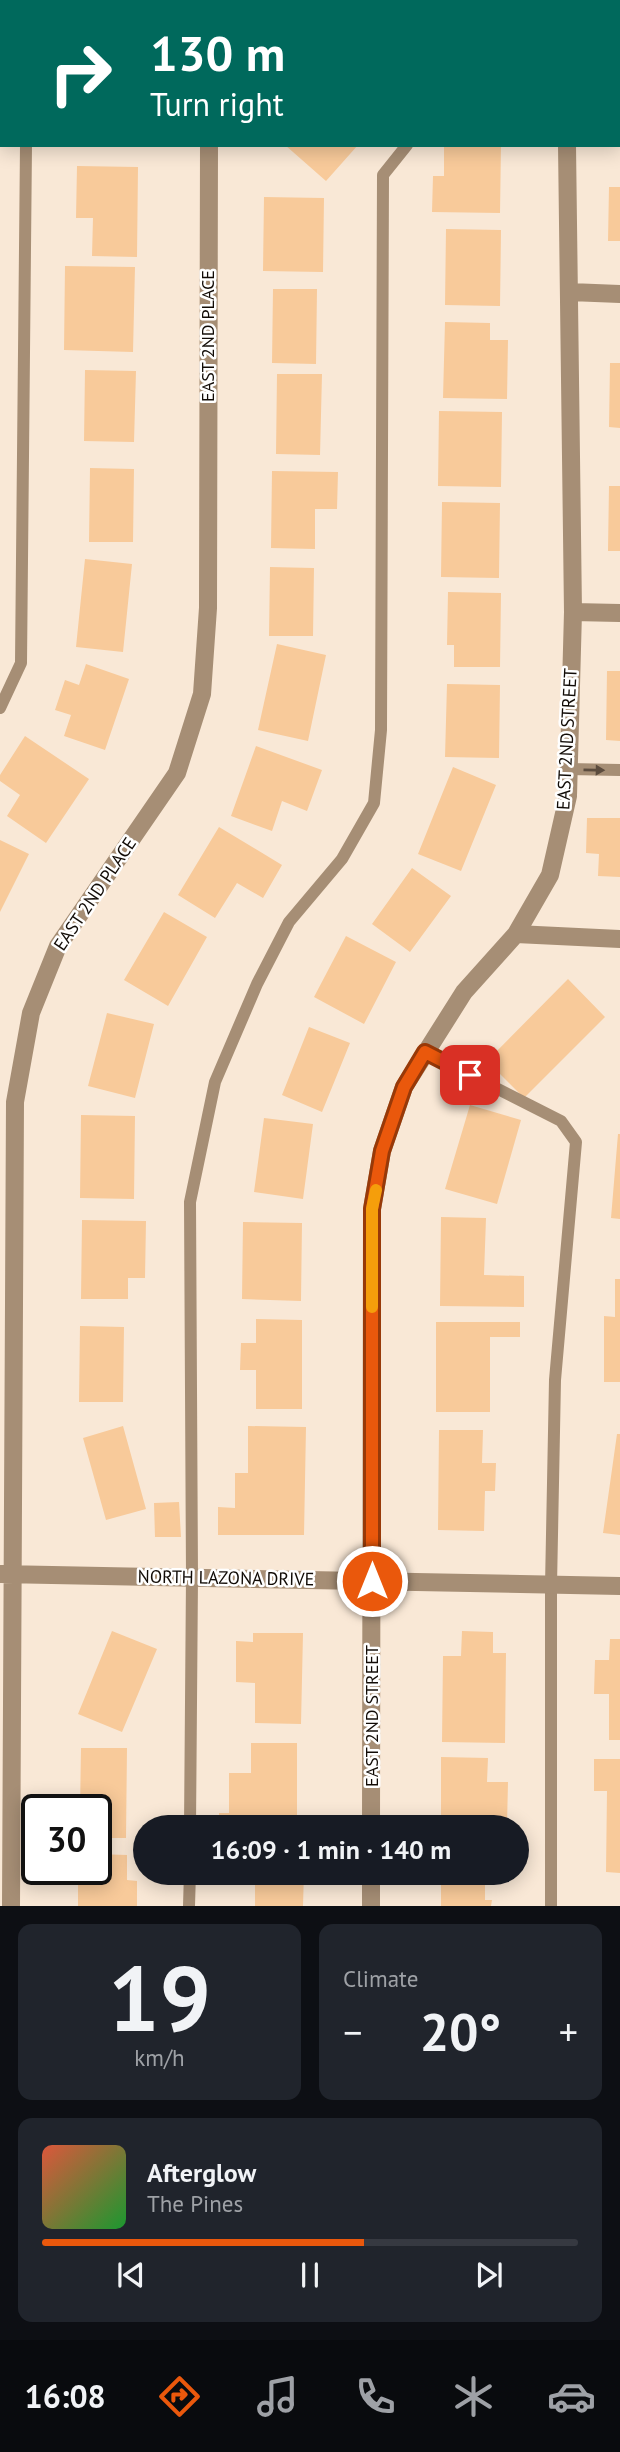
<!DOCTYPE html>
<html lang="en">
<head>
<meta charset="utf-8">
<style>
  :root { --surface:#171b24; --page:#20242c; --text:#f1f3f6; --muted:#9ea1a6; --line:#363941; --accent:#ea580c }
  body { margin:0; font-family:"PT Sans",sans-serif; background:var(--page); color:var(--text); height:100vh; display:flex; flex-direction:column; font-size:26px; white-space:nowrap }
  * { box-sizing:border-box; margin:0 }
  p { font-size:23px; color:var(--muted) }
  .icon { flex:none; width:38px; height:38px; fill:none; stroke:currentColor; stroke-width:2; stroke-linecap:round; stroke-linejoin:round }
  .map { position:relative; height:1906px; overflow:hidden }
  .side { display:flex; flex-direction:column; gap:18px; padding:18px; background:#0d0f14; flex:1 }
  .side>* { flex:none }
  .guide { position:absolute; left:0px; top:0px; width:621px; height:147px; box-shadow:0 4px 18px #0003; background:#00695c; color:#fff; overflow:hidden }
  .speed { position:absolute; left:21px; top:1794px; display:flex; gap:14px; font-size:35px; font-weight:700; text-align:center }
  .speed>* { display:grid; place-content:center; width:91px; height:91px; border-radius:50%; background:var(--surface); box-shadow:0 4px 18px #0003; line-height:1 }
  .speed .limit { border:4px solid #111; border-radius:10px; background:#fff; color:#111 }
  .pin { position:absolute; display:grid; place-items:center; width:60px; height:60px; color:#fff; margin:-30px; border-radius:14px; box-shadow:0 4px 10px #0006 }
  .me { position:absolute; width:77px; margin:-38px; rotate:0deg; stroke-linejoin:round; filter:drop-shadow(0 0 5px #0008) }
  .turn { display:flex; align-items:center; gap:24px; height:147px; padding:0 35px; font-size:32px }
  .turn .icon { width:91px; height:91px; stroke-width:2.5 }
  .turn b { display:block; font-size:49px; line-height:60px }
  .big { font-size:52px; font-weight:800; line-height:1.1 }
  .side .widget { flex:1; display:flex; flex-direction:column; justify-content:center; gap:10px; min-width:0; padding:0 24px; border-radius:14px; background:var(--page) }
  .side .dial { align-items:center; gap:0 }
  .dial b { font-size:91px; line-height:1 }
  .song { display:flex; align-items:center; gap:21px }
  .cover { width:84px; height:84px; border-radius:10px; background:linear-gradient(135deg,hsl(10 70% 55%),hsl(130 70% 35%)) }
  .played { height:7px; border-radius:4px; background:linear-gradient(90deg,var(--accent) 60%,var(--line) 60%) }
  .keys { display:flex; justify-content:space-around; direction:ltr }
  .heat { display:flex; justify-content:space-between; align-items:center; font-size:38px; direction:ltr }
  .side .tiles { flex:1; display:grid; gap:18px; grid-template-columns:1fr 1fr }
  .widget:last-child { grid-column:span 2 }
  .trip { position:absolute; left:133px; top:1815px; width:396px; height:70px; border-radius:35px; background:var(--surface); box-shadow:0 4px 18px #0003; font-weight:800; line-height:70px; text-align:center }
  .tab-bar { display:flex; height:112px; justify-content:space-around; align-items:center; background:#090b0e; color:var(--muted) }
  .tab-bar .icon { width:49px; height:49px }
  .tab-bar .on { color:var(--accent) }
  .tab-bar b { font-size:32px; color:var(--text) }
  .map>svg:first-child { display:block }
  .building { fill:#f8ca9a }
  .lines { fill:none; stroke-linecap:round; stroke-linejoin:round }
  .service { stroke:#a68e75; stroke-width:12 }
  .minor { stroke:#a68e75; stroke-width:18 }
  .oneway { fill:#5c4c3e }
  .route-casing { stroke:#983908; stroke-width:18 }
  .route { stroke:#ea580c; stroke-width:12 }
  .slow { stroke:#f59e0b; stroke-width:12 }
  .labels { text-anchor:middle; stroke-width:5; stroke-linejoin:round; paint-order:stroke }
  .street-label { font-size:18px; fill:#110b06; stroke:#fff }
</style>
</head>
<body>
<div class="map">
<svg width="620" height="1906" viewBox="0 0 620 1906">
  <rect width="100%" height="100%" fill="#f9e8d6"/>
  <path class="building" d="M285,145h73l-32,36z
    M444,145h57l-1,68 -68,-1 1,-36h11z
    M77,166l61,1 -1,90 -45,-1 1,-38h-17z
    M609,187h11v54h-12z
    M264,197l60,1 -1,74 -60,-1z
    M446,229l55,1 -1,76 -55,-1z
    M65,266l70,1 -2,85 -69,-2z
    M273,289h44l-1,75 -44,-1z
    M445,322l45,1v17h18l-1,59 -64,-1z
    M610,363h10v65l-11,-1z
    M85,370l51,1 -2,71 -50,-1z
    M277,374h45l-2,81 -44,-1z
    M439,411l63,1 -1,75 -63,-1z
    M90,468l44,1 -1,73h-44z
    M272,471l66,1 -1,37h-22v40l-44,-1z
    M609,486h11v65h-12z
    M442,502l58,1 -1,75 -58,-1z
    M85,559l47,5 -9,88 -47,-5z
    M270,567l44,1 -1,68h-44z
    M448,592l53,1 -1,74h-46v-22h-7z
    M277,644l49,11 -18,86 -50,-11z
    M86,664l43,15 -24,71 -41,-14 7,-21 -16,-5 10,-30 14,5z
    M607,671h13v70l-14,-1z
    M447,684l53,1 -1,73 -54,-1z
    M25,736l64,43 -43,64 -39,-27 13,-21 -20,-14v-6z
    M256,746l66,24 -15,41 -25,-10 -10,30 -41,-15z
    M453,767l43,18 -35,86 -43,-17z
    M587,818h33v59l-22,-1 1,-22 -13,-1z
    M219,827l63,38 -19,33 -26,-15 -22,35 -37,-23z
    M0,840l29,14 -29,58z
    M412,868l39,28 -41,56 -38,-28z
    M164,912l43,25 -39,69 -44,-26z
    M346,936l50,26 -32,62 -50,-27z
    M568,979l37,38 -81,81 -37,-37z
    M107,1013l47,11 -19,74 -47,-12z
    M309,1027l41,16 -28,69 -40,-17z
    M470,1105l51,15 -24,84 -52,-15z
    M81,1115l54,1 -1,83 -54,-1z
    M264,1118l49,6 -10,75 -49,-7z
    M618,1134h2v85l-9,-1z
    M441,1217l45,1 -2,57 40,1v31l-84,-1z
    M82,1220l64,1 -1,57h-17v21h-47z
    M243,1222l59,1 -1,78 -59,-2z
    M615,1279h5v103h-16v-66l11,1z
    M256,1319l46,1v89h-46v-39h-16l1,-27h15z
    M436,1322h84v15h-30v75h-54z
    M80,1326l44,1 -1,75h-44z
    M123,1426l23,83 -40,11 -23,-82z
    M248,1426l58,1 -2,108h-86v-28l17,1v-35h13z
    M439,1430h44l-1,33h14l-1,28h-10l-1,40 -46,-1z
    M617,1434h3v101l-17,-2z
    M179,1502l2,35h-26l-1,-34z
    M112,1631l45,18 -35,83 -44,-18z
    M462,1631l31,1v21h13l-1,90 -63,-1 1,-86h18z
    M253,1633h50l-2,91 -46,-1v-40l-19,-1v-41l17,1z
    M610,1639h10v101h-11v-46h-15l1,-34h14z
    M251,1743h46v84h-78v-14h10v-40h22z
    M81,1748h46l-1,90h-30v-28h-16z
    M441,1757l47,1 -1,24h21l-1,43 -66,2z
    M594,1759h26v114l-14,-1 1,-81h-13z
    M96,1854l31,1v25l10,1v25h-59v-37h18z
    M255,1872h49l-1,34h-48z
    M441,1873h44v27h7l-1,6h-50z"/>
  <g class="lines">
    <path class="service" d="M0,708l21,-45 5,-518
      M568,769l52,1
      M425,1052l136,69 15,21 -21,238 -4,206v320
      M190,1827l2,-250 -2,-375 25,-120 42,-98 32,-62 53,-63 32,-56 7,-73 2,-555 24,-30
      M189,1906l1,-34"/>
    <path class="minor" d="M563,0v2
      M328,2l2,-2
      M0,117h2
      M570,292l50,2
      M573,612l47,1
      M516,934l104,5
      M1,1574l619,12
      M371,1827l1,-618 10,-58 22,-64 60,-95 52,-58 34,-59 18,-79 5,-184 -6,-467
      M11,1906l4,-804 16,-89 27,-67 119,-173 25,-79 6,-86 1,-463
      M371,1906v-34"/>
  </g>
  <defs><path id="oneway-solid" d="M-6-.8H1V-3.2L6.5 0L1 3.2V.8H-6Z" transform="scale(1.75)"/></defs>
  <use class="oneway" href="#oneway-solid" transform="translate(594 770) rotate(1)"/>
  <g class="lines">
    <defs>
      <path id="route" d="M372,1581v-372l10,-58 22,-64 21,-35 45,23"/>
    </defs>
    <use href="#route" class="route-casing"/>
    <use href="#route" class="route"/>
    <path class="slow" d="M372,1307v-98l4,-19"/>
  </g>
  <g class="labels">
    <g class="street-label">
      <text transform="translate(208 336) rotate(-90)" y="6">EAST 2ND PLACE</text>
      <text transform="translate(567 739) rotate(-87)" y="6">EAST 2ND STREET</text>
      <text transform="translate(95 894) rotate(-56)" y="6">EAST 2ND PLACE</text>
      <text transform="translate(226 1578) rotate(1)" y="6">NORTH LAZONA DRIVE</text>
      <text transform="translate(372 1716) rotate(-90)" y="6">EAST 2ND STREET</text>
    </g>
  </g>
</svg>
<div class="speed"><div class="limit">30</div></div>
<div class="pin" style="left:470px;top:1075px;background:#d93025"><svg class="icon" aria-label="arrive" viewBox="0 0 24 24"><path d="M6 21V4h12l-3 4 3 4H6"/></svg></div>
<svg class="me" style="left:372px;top:1581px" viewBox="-20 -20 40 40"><circle r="17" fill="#ea580c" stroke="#fff" stroke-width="3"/><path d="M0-11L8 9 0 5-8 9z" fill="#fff"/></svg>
<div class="trip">16:09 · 1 min · 140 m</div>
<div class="guide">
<div class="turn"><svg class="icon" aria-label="right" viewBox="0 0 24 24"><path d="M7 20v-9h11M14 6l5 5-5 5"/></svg><div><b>130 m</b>Turn right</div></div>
</div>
</div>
<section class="side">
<div class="tiles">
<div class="widget dial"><b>19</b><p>km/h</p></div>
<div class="widget"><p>Climate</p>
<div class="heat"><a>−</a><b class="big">20°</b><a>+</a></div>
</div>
<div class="widget">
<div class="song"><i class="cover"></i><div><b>Afterglow</b><p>The Pines</p></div></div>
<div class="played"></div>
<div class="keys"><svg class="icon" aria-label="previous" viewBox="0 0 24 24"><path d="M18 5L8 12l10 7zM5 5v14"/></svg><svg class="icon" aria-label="pause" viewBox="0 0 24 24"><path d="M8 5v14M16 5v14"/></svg><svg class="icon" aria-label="next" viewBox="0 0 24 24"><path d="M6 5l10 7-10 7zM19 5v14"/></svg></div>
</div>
</div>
</section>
<nav class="tab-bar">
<b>16:08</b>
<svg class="icon on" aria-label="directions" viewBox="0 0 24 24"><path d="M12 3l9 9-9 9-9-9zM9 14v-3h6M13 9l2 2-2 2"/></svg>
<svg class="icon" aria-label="music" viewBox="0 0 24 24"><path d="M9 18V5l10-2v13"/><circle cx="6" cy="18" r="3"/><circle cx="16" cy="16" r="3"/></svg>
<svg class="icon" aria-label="phone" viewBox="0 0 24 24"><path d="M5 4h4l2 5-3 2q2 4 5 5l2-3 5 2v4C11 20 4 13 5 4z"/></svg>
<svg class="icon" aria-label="climate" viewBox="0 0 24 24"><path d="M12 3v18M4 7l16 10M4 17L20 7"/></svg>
<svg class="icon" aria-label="car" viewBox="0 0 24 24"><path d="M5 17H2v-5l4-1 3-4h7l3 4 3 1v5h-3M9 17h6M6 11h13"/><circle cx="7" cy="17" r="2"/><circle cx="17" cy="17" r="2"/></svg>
</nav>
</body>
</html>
